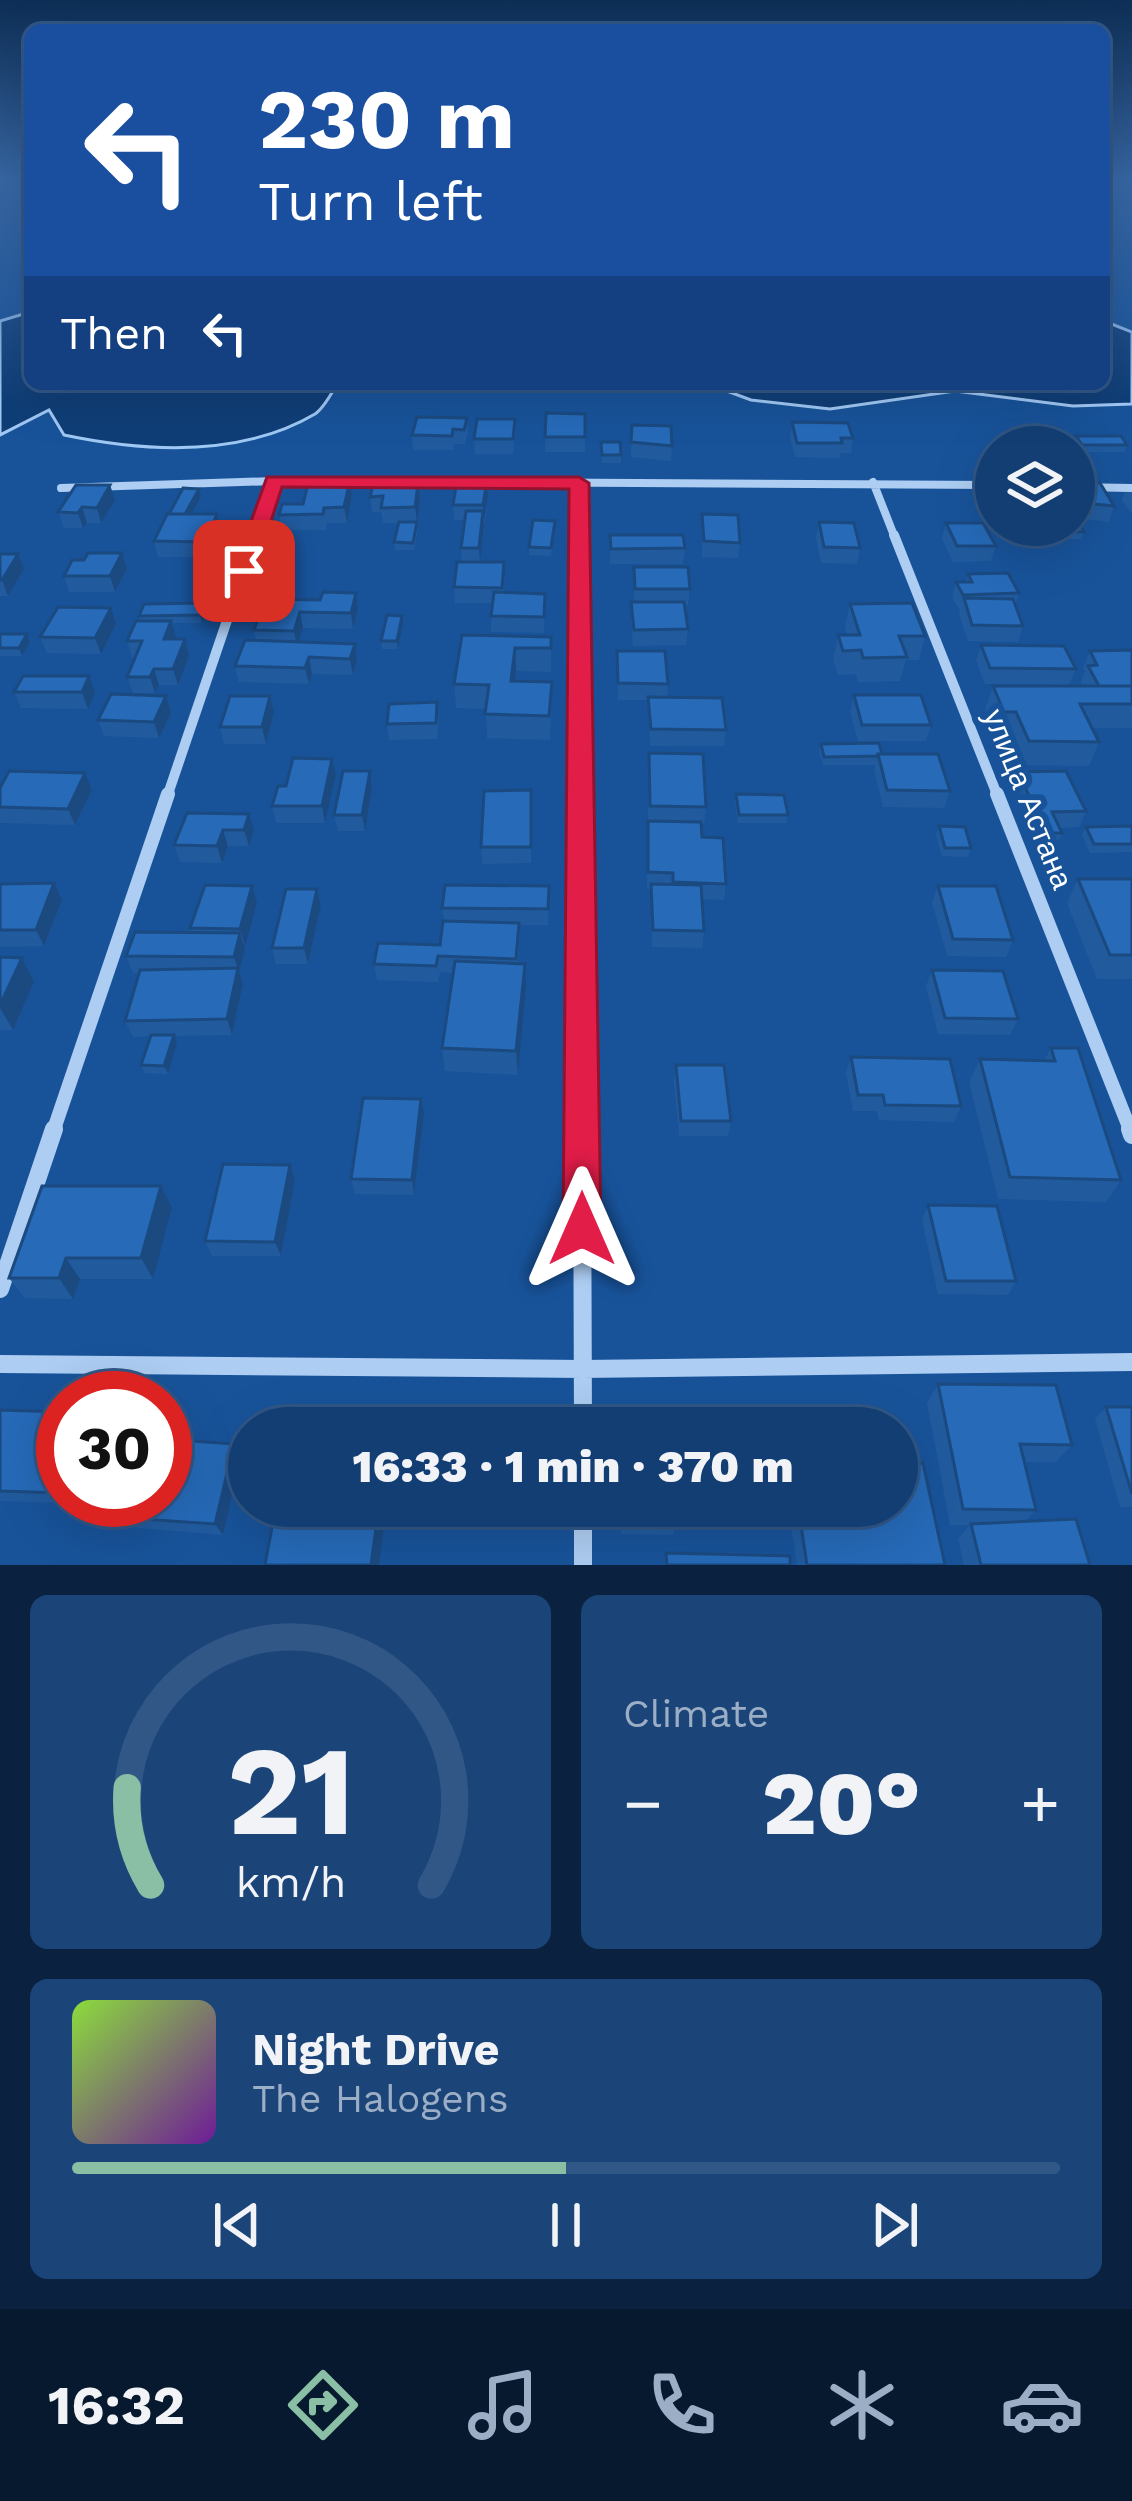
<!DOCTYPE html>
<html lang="en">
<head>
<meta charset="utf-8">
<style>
  :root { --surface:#123e74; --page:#1b4579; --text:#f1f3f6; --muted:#9caec5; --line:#315786; --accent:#8abfa5 }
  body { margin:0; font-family:"Work Sans",sans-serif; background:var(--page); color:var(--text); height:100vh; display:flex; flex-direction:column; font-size:45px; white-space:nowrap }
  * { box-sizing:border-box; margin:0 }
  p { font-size:39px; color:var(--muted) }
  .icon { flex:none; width:66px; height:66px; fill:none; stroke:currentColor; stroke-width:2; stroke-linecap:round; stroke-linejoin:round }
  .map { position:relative; height:1565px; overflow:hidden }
  .side { display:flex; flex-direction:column; gap:30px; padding:30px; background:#0a2240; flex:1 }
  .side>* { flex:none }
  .top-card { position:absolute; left:24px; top:24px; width:1086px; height:366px; border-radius:18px; box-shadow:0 12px 48px #0002,0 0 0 3px var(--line); background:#1a4fa0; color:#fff; overflow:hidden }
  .buttons { position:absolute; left:975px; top:426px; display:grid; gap:24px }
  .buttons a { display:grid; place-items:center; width:120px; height:120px; border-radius:50%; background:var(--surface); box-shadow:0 12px 48px #0002,0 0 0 3px var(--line); font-size:60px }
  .speed { position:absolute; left:36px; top:1371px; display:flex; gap:24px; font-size:60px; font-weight:700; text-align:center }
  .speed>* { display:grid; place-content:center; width:156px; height:156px; border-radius:50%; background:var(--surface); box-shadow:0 12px 48px #0002,0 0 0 3px var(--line); line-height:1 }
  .speed .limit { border:18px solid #d22; background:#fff; color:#111 }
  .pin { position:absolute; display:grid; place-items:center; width:102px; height:102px; color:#fff; margin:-51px; border-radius:24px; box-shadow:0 6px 18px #0006 }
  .me { position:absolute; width:132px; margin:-66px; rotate:0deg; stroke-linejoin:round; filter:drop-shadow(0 0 9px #0008) }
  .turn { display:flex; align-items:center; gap:42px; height:252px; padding:0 36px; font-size:54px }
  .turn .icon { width:156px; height:156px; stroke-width:2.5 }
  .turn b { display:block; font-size:84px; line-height:102px }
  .then { display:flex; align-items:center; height:114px; padding:0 36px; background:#0003; gap:24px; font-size:45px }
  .big { font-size:90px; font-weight:800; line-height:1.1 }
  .side .tile { flex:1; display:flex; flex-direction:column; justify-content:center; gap:18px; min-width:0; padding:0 42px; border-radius:18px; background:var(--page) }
  .side .dial { align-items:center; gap:0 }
  .dial svg { height:312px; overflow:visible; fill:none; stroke:var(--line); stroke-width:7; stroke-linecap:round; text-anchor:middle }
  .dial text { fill:var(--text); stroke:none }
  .song { display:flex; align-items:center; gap:36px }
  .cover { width:144px; height:144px; border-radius:18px; background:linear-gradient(135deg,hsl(90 70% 55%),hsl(280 70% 35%)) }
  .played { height:12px; border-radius:6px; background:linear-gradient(90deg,var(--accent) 50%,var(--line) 50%) }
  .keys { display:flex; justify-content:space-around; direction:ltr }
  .heat { display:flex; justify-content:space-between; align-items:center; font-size:66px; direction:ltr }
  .side .tiles { flex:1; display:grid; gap:30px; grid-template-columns:1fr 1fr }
  .tile:last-child { grid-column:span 2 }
  .trip { position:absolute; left:228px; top:1407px; width:690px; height:120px; border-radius:60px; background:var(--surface); box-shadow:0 12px 48px #0002,0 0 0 3px var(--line); font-weight:800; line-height:120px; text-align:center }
  .tabs { display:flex; height:192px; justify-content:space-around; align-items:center; background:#07192e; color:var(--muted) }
  .tabs .icon { width:84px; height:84px }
  .tabs .active { color:var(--accent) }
  .tabs b { font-size:54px; color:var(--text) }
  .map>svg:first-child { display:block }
  .water { fill:#0f3e77; stroke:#a0c8f4; stroke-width:3 }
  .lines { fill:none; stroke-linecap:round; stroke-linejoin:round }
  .street-far3 { stroke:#adcdf2; stroke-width:8 }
  .street-far2 { stroke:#adcdf2; stroke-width:10 }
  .street-far1 { stroke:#adcdf2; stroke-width:14 }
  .street { stroke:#adcdf2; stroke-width:18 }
  .wall { fill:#215b9e }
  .shaded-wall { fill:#1b4a81 }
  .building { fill:#266ab8; stroke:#1b4a81; stroke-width:3 }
  .route { fill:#e11d48; stroke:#92132f; stroke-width:3 }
  .labels { text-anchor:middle; stroke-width:12; stroke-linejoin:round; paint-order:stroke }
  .street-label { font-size:30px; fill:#fff; stroke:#18539a }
</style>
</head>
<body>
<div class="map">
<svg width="1132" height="1565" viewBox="0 0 1132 1565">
  <rect width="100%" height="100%" fill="#18539a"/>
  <path class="water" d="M30,312v72h307c-6,10 -13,24 -22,30 -75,44 -170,38 -251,21l-15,-25 -49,25v-114z
    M1104,321l28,11v72l-59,2 -118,-15 -125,18 -79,-9 -43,-16h396z"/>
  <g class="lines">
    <path class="street-far3" d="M873,482l22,56
      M579,483v55
      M1074,487l58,1
      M61,488l213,-7 722,4
      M255,538l19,-57"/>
    <path class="street-far2" d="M579,535l1,262
      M894,535l104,262
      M167,797l89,-262"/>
    <path class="street-far1" d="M580,794l2,338
      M997,794l134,338
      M53,1132l115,-338"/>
    <path class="street" d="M582,1129l1,299
      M1130,1129l2,6
      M0,1289l54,-160
      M0,1364l583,5 549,-7
      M583,1506v59"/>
  </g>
  <path class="wall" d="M546,413l39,1v38h-40z
    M467,418l1,15 -3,11h-11l-1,6h-40l-1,-15z
    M515,419l-2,35h-38l-1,-15z
    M792,422l61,16 -2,15h-11l-1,5 -44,-1 -5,-20z
    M632,425l40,21 -1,15 -40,-4z
    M1076,436l51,9 -3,7h-44l-6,-9z
    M601,442l20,13v8h-19z
    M350,480l2,15 -5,28h-20l-1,7h-44l-3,-15z
    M487,481l1,15 -8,66h24v31l41,1 -1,39 -53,-1 1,-29h-37l-1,-16 8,-25 -1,-14 3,-28h-10l-1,-15z
    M1074,482l40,24 -5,16 -33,-4 8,14 -3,7h-27l-8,-14h28z
    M110,485l5,16 -14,22h-14l-4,5h-19l-6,-16z
    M996,485v38h-3l-14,-22 5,-15z
    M1125,492h7v20h-2l-8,-12z
    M201,497l-10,17h26l3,16 -11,27h-51l-4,-16z
    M370,497l50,2 -3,23 1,8 -4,20h-19l-1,-8 5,-19h-16l-2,-11h-9z
    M702,514l38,29 -2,15 -36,-1z
    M819,522l41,26 -3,16 -36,-1 -5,-25z
    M946,523l50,23 -5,15 -38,1 -11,-23z
    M1016,525h25v2l-23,1z
    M555,529l-4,27 -22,-1v-8z
    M610,535l75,13 -2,16h-73z
    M0,554l24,15 -16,27h-8z
    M634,567l56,22 -2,16h-3l3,24 -2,16 -53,1 -2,-28v-16h3z
    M127,569l-12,23h-46l-5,-16z
    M968,574l51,19 -4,12 8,21 -5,16 -50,-1 -9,-27 1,-3 -8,-13 4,-16h10z
    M356,593l2,16 -5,20 -50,-1 -5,14 59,18 -4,15 -41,-1 -3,10 -70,-2 -4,-16 21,-25 -2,-11 66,-30z
    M850,604l75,32 -6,24h-13l-6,21 -42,1 -2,-8 -18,1 -5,-16 5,-24h9l-2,-8z
    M206,611l-4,12h-30l3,16 14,17 -11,29h-19l-4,8h-22l-6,-16 8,-19h-3l-5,-17 13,-20 -1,-5z
    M116,624l-15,30 -54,-1 -7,-16z
    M403,624l-5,25h-16l-1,-8z
    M0,634h27l3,8 -8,14h-22z
    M462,635l89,2v35l-35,-1 -1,10 37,1 -2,58 -63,-2 -1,-29 -30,-1 -2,-24z
    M981,645l95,24 -7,16 -84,-1 -9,-23z
    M1132,650v78h-40l7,14 -10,24 -69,-1 -12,-29h-12l-11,-26 8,-24h90l-2,-4 4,-11 -2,-3 7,-17z
    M617,651l51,33 -1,13 59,33 -2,16h-74l-2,-46h-30z
    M14,692l81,1 -7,16 -67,-1z
    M854,695l77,30 -5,16h-68l-8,-30z
    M270,696l4,16 -8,32h-42l-4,-17z
    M171,713l-12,25 -55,-2 -6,-16z
    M439,719l-2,20 -48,1 -2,-16z
    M821,744l61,10 68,37 -6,17 -61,-1 -9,-37 1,-5h-52l-4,-13z
    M649,753l57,54 -2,17h-3l1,13 24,47 -2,16 -22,-1 2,32 -2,17 -50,-1 -1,-58h-4z
    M332,759l4,16 -11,48h-49l-4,-17 14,-20z
    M1018,772l68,39 -7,16 -19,1 2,5 -7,16 -16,1 -27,-62z
    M0,788l92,2 -17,35 -75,-2z
    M372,788l-7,43h-27l-4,-16z
    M531,790v73l-49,1 -1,-17z
    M736,794l52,21 -2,8h-48l-3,-20z
    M187,813l67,17 -5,16h-21l-6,17 -42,-1 -6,-17z
    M939,826l32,22 -3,9 -26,-1 -6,-21z
    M1132,826v26l-42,1 -8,-18 4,-8z
    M1078,879h54v100h-35l-30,-76z
    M0,884l62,16 -18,46 -44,1z
    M252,886l5,17 -13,43 1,3 -6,23 4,12 -11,51 -58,1 3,7 -9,31 -23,-1 -4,-8 9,-29 -17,1 -8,-16 15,-48h-7l-7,-17 66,-24 -2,-4z
    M549,886l-1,39h-28l-2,38 7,1 1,23 -8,88 -73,-4 -3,-23 11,-75 -13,-1 -2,10 -61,-2 -3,-16 66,-19 4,-24 -2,-13z
    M938,886l75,54 -7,17 -59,-1 -15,-54z
    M317,889l4,16 -13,59h-32l-4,-16z
    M0,957l34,25 -21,48h-13z
    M932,970l86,49 -8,16 -72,-1 -12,-48z
    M1051,1048l70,132 -15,22 -108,-3 -29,-117 11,-23 64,2z
    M851,1057l110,49 -7,16 -75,-2 -2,-9h-24l-7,-38z
    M676,1065l55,56 -3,15h-49l-5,-55z
    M424,1115l-10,80 -59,-1 -4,-15z
    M295,1180l-14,76h-69l-7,-15z
    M928,1205l88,76 -8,14 -70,-1 -16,-74z
    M172,1208l-19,71h-73l-7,20 -48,-1 -16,-20z
    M938,1384l134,61 -16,17h-32l12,48 -11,11 65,44h-126l-6,-26 12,-14h-20l-23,-122z
    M1106,1407h26v100h-12l-25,-88z
    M0,1410l63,2v88h27l-1,4 -89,-3z
    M241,1456l-18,79 -86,-7 -10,-10z
    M621,1506h54l1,19 -3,10 -52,-1z
    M788,1506h109l48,59h-148z"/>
  <path class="shaded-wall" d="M350,480l2,15 -5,28 -3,-16z
    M487,481l1,15 -4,24 -1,-15z
    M418,484l2,15 -3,24 -2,-16z
    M110,485l5,16 -14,22 -4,-15z
    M199,489l2,8 -15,26 -2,-7z
    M82,507l5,16 -4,5 -5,-15z
    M483,511l1,15 -4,37 -1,-15z
    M217,514l3,16 -11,27 -4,-15z
    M122,553l5,16 -12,23 -5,-16z
    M18,554l6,15 -16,27 -6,-16z
    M356,593l2,16 -5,20 -2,-16z
    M204,603l2,8 -4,12 -2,-8z
    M111,608l5,16 -15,30 -6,-16z
    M300,612l3,16 -6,19 -3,-16z
    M402,616l1,8 -5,25 -1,-8z
    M171,621l5,16 -8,19 -4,-17z
    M27,634l3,8 -8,14 -3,-8z
    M185,639l4,17 -11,29 -5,-16z
    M355,644l2,16 -4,15 -3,-16z
    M515,648l1,23 -4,34 -1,-24z
    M309,657l3,17 -3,10 -4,-16z
    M154,669l5,16 -4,8 -5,-16z
    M89,676l6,17 -7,16 -6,-17z
    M166,696l5,17 -12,25 -5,-16z
    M270,696l4,16 -8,32 -4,-17z
    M332,759l4,16 -11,48 -3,-17z
    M370,771l2,17 -7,43 -3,-16z
    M85,773l7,17 -17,35 -7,-16z
    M249,814l5,16 -5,16 -5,-16z
    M223,830l5,16 -6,17 -5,-17z
    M54,883l8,17 -18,46 -8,-16z
    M252,886l5,17 -12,43 -5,-17z
    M317,889l4,16 -13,59 -4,-16z
    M240,933l5,16 -6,23 4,12 -11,51 -5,-16 11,-49 -4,-13z
    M22,958l12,24 -21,48 -13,-22v-3z
    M525,964l1,23 -8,88 -2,-24z
    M174,1035l3,8 -9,31 -4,-8z
    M421,1099l3,16 -10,80 -2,-15z
    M290,1165l5,15 -14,76 -6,-14z
    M161,1186l11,22 -19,71 -12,-21z
    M66,1258l14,21 -7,20 -14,-21z
    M234,1444l7,12 -18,79 -8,-11z
    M379,1506h8l-8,59h-8z"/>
  <path class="building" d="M546,413l39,1v23h-40z
    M417,417l50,1 -3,12 -11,-1 -1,7 -40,-1z
    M477,419h38l-2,20h-39z
    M792,422l56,1 5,15h-12l1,5h-45z
    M632,425l39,1 1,20 -41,-4z
    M1076,436h45l6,9h-45z
    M601,442h19l1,13h-19z
    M309,480h41l-6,27 -20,1 -1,6 -44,1 3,-11h21z
    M457,480l30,1 -4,24h-30z
    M1074,482l26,1 14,23 -40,-4z
    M418,484l-3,23 -34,1 2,-12 -13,1 3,-12z
    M76,485h34l-13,23 -15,-1 -4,6 -20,-1z
    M996,485v20l-12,-19z
    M183,488l16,1 -14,25h-16z
    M466,511h17l-4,37h-18z
    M167,514h50l-12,28 -51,-1z
    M702,514l36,1 2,28 -36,-2z
    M1074,514l10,18 -28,-1 -3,-6h21z
    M533,520l22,1 -4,27 -22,-1z
    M399,522h18l-4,21 -19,-1z
    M819,522l35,1 6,25 -36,-1z
    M946,523h37l13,23h-39z
    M610,535h73l2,13 -74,1z
    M88,553h34l-12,23h-46l8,-16h12z
    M0,554h18l-16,26h-2z
    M457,562h47l-2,26 -48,-1z
    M634,567h54l2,22h-55z
    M1008,573l11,20 -56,2 -7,-13h16l-4,-8z
    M323,592l33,1 -5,20 -51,-1 -6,19 -40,-1 11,-31 55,1z
    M494,592l51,2 -1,23 -53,-1z
    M964,598l49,1 10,27 -51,-1z
    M631,602h53l4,27 -54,1z
    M204,603l-4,12 -61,1 5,-12z
    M912,603l13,33h-26l8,21 -44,1 -2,-8 -18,1 -5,-16h22l-10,-31z
    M58,607l53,1 -16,30 -55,-1z
    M387,615l15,1 -5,25h-16z
    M136,621h35l-7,18h21l-12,30h-19l-4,8h-23l15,-36h-15z
    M0,634h27l-8,14h-19z
    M462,635l89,2v11h-36l-4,33 41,1 -3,34 -64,-2 4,-29 -35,-1z
    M245,640l110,4 -5,15 -41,-2 -4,11 -70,-2z
    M981,645l83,1 12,23 -86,-1z
    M1132,650v36h-33l-11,-20 9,-1 -7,-14z
    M617,651h48l3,33 -50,-1z
    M23,676h66l-7,16h-68z
    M993,686h139v18h-52l19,38 -70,-1 -13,-29h-12z
    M111,694l55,2 -12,26 -56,-2z
    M854,695h67l10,30h-69z
    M230,696h40l-8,31h-42z
    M648,697l74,1 4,32 -75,-1z
    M437,702l-1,21 -49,1 2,-20z
    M879,743l3,11h-4v2l-54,1 -3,-13z
    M649,753l54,1 3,53 -56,-1z
    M878,754h60l12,37 -63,-1z
    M293,758l39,1 -10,47h-50l6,-20h8z
    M9,771l76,2 -17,36 -68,-2v-19z
    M343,771h27l-8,44h-28z
    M1066,771l20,40 -34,1 10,21h-16l-28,-61z
    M531,790v57h-50l3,-56z
    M736,794l48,1 4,20h-49z
    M187,813l62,1 -5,16h-21l-6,16 -43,-1z
    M648,821l53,1 1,15 21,1 3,46 -53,-2v-9l-25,-1z
    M939,826l26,1 6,21h-26z
    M1132,826v18h-38l-8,-17z
    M1078,879h54v76h-22z
    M54,883l-18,47h-36v-46z
    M651,884l50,1 3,46 -51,-1z
    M205,885l47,1 -12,43 -50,-1z
    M445,885l104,1 -1,23 -106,-1z
    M938,886h58l17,54 -60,-1z
    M286,889h31l-13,59h-32z
    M443,921l76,2 -3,36 -78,-3 -2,10 -62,-2 4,-21 62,2z
    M135,932l105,1 -6,24 -108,-1z
    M0,957l22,1 -22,47z
    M455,961l70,3 -9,87 -74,-3z
    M238,968l-11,51 -102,2 15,-51z
    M932,970l71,1 15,48 -73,-1z
    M151,1035h23l-10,31 -23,-1z
    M1051,1048h27l43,132 -111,-3 -30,-118 75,2z
    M851,1057l99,2 11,47 -76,-1 -2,-10h-25z
    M676,1065h48l7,56h-50z
    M363,1098l58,1 -9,81 -61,-1z
    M223,1164l67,1 -15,77 -70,-1z
    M42,1186h119l-20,72h-75l-7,20h-50z
    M928,1205l69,1 19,75h-70z
    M938,1384l118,1 16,60 -52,-1 16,66 -73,-1z
    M1106,1407h26v87z
    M512,1409v19h-92l1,-16z
    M0,1410l63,2v81l-63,-2z
    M165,1439l69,5 -19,80 -88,-6 5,-18h33z
    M923,1463l22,102h-138l-9,-59h99v-42z
    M276,1506h103l-8,59h-106z
    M622,1506h53l1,19 -54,-2z
    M1076,1519l14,46h-109l-10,-41z
    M666,1553l124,3v9h-123z"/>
  <linearGradient id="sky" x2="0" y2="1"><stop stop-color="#0d2e55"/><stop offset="0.45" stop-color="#3766a3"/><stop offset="1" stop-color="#3766a3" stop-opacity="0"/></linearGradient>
  <rect width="1132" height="401" fill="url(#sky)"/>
  <path class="route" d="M267,477h312l10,6 12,746 -6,13 -13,6 -13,-6 -6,-13 6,-740 -287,-2 -27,84 -3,5h-16l-3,-5z"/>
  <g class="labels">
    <g class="street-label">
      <text transform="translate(1028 799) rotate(68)" y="10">улица Астана</text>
    </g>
  </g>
</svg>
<div class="buttons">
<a><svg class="icon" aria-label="layers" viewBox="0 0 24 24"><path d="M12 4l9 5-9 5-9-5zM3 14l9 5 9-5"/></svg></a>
</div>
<div class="speed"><div class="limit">30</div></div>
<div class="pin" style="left:244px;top:571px;background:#d93025"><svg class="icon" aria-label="arrive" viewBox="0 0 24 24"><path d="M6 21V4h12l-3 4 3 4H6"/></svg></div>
<svg class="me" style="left:582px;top:1229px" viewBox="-20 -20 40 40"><path d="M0-17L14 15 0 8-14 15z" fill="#e11d48" stroke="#fff" stroke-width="4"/></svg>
<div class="trip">16:33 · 1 min · 370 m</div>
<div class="top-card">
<div class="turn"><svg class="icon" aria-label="left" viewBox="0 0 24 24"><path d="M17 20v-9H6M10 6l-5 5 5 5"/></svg><div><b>230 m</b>Turn left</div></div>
<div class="then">Then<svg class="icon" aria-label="left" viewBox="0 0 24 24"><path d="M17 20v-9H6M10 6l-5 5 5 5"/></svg></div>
</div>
</div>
<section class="side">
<div class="tiles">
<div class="tile dial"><svg viewBox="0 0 100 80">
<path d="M14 69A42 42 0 1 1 86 69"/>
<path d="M14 69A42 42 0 0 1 8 44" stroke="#8abfa5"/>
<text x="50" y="56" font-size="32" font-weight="700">21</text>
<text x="50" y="72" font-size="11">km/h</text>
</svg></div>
<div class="tile"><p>Climate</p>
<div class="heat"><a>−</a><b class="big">20°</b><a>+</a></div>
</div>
<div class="tile">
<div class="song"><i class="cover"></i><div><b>Night Drive</b><p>The Halogens</p></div></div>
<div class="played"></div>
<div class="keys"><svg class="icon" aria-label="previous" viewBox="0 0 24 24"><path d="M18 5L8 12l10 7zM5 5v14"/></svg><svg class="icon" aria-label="pause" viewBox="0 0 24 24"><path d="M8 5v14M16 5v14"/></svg><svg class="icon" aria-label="next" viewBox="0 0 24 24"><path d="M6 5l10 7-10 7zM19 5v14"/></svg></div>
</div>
</div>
</section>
<nav class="tabs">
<b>16:32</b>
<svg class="icon active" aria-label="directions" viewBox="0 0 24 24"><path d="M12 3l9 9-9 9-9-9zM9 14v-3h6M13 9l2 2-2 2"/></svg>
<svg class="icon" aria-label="music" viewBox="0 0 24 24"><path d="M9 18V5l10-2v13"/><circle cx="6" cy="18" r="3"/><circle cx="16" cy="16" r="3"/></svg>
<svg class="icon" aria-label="phone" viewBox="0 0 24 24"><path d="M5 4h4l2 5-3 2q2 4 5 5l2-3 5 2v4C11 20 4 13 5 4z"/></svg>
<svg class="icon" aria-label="climate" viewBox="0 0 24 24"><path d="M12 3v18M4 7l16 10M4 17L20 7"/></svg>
<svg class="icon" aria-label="car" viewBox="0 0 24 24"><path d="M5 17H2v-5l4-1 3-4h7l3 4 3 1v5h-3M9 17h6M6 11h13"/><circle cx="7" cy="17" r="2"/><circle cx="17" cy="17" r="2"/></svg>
</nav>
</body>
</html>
